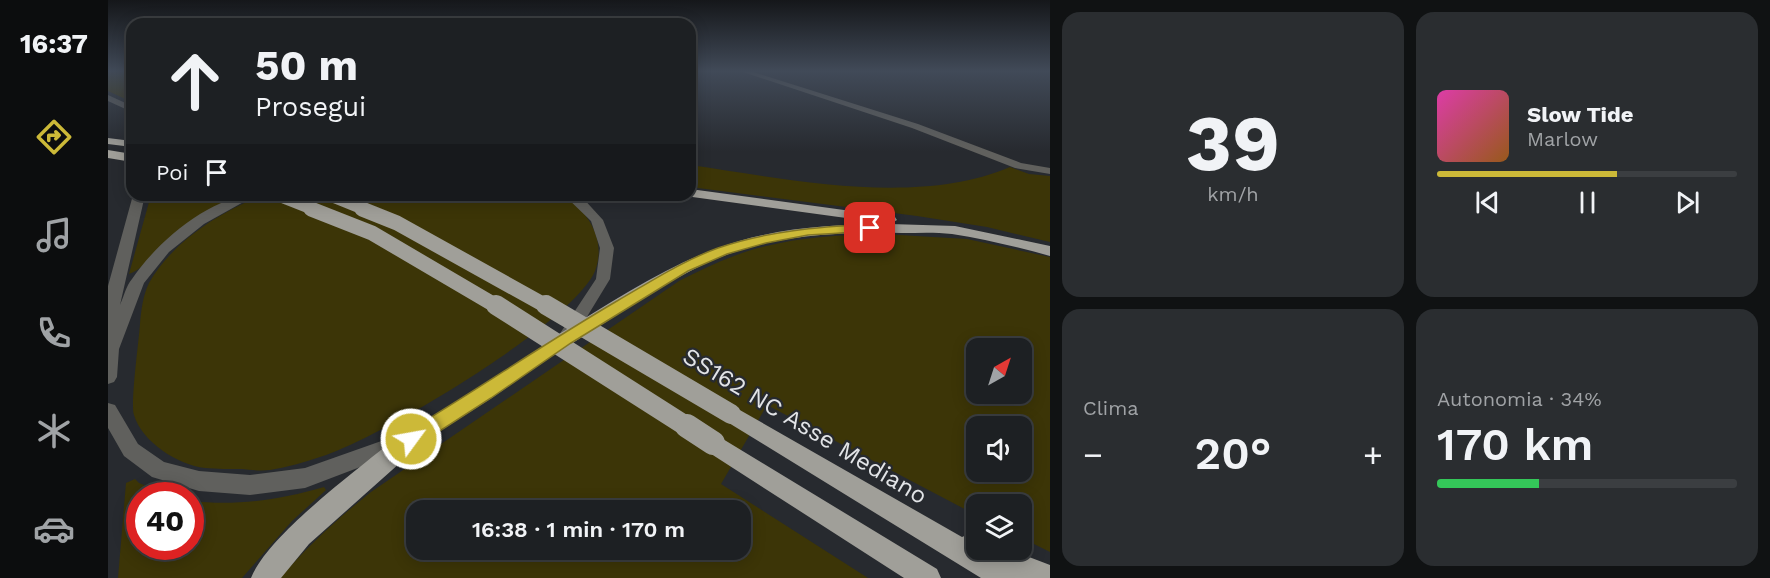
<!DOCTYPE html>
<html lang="it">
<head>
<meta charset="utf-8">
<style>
  :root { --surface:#1d2023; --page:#2a2d30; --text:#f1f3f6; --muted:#a0a3a6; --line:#3b3e41; --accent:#ccb938 }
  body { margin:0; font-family:"Work Sans",sans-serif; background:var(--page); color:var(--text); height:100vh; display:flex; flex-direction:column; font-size:22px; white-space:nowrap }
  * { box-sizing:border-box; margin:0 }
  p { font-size:20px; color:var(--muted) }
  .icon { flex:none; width:33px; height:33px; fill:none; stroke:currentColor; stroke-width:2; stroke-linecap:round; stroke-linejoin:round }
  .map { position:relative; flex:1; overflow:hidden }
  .side { display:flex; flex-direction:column; gap:12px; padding:12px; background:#101213; width:720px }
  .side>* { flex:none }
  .guide { position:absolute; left:18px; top:18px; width:570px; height:183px; border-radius:18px; box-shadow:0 3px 15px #0003,0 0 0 2px var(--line); background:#1d2023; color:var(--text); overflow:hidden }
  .needle { width:39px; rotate:39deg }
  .tools { position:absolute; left:858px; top:338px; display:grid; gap:12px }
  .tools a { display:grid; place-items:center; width:66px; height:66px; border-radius:12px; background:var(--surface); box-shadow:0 3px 15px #0003,0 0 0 2px var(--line); font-size:30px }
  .speed { position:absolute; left:18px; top:482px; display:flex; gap:12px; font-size:30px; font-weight:700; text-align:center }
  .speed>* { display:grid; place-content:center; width:78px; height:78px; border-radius:50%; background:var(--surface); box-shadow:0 3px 15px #0003,0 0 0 2px var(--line); line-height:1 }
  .speed .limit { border:9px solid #d22; background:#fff; color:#111 }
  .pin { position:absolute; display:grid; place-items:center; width:51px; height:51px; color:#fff; margin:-26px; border-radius:12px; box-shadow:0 3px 9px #0006 }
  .me { position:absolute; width:66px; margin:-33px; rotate:58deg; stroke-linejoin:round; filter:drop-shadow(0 0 4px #0008) }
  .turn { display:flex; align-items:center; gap:21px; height:126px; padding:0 30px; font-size:27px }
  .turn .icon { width:78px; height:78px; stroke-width:2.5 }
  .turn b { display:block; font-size:42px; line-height:51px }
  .then { display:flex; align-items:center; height:57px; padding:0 30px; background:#0003; gap:12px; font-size:22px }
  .big { font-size:45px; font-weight:600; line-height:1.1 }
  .side .widget { flex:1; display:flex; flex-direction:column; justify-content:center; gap:9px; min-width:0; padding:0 21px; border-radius:18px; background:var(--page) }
  .side .dial { align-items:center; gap:0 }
  .dial b { font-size:78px; line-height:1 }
  .song { display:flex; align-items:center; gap:18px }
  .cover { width:72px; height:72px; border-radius:9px; background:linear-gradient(135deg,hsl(320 70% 55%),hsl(30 70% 35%)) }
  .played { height:6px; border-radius:3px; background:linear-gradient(90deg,var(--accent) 60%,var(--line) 60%) }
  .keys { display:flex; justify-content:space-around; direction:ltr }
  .heat { display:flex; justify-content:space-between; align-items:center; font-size:33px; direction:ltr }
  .charge { height:9px; border-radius:4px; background:linear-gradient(90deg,#34c759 34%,var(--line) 0) }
  .side .tiles { flex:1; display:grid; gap:12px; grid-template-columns:repeat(2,1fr) }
  .trip { position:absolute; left:298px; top:500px; width:345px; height:60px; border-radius:18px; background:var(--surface); box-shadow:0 3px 15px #0003,0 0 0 2px var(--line); font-weight:600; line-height:60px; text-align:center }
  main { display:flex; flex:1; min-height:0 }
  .tab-bar { display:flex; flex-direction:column; width:108px; justify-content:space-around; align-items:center; background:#0c0d0e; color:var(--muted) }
  .tab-bar .icon { width:42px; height:42px }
  .tab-bar .active { color:var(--accent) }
  .tab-bar b { font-size:27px; color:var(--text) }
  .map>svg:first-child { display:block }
  .green { fill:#3c3507; fill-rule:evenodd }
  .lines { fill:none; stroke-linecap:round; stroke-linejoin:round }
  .service { fill:#60605d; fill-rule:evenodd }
  .tertiary { fill:#60605d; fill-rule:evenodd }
  .trunk { fill:#a09f99; fill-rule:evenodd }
  .trunk-bridge-far3 { stroke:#a09f99; stroke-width:12 }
  .trunk-bridge-far2 { stroke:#a09f99; stroke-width:15 }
  .trunk-bridge-far1 { stroke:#a09f99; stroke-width:20 }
  .trunk-bridge { stroke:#a09f99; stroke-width:24 }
  .route { fill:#ccb938; stroke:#857824; stroke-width:1.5 }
  .labels { text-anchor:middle; stroke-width:4.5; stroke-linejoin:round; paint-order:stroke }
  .near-street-label { font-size:24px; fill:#e2e4e7; stroke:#272a2f }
</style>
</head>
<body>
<main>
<nav class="tab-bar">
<b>16:37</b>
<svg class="icon active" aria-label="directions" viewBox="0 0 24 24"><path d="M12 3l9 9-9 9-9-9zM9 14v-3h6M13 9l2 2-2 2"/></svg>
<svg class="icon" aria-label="music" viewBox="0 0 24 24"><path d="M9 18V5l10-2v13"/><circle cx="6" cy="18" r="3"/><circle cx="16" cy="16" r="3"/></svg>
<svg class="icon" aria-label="phone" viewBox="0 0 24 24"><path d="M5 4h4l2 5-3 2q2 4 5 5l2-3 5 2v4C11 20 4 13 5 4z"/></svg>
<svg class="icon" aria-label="climate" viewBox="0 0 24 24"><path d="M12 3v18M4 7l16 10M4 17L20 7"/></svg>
<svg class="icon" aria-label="car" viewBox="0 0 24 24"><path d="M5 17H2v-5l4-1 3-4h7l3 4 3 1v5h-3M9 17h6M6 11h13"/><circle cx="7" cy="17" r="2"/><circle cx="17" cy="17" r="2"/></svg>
</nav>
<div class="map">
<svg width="942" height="578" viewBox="0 0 942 578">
  <rect width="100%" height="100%" fill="#272a2f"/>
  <path class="green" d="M0,71l24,1v30l-24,-11z
    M582,165c98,14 227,42 320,2l19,7 21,2v66l-63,-15 -70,-11 -227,-29z
    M43,195h86c-25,13 -50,28 -70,46 -13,11 -23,28 -38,33z
    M156,195h296c28,14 47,45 35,76 -22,52 -215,167 -272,185 -17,6 -36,11 -53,14 -9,1 -19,0 -28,-1 -12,0 -25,0 -37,-1 -27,-3 -63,-26 -71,-53 -4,-10 5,-75 6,-91 1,-13 3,-29 9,-41 23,-41 72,-72 115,-88z
    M774,234l85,5 83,18v295l-28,-14v-34h-46v11l-209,-110 -46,79 147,94h-588c28,-32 58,-60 91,-86l308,-211c18,-9 36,-18 55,-25 47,-18 99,-21 148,-22zM868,348h46v45h-46zM868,426h46v45h-46zM309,510h324v39h-324z
    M27,479l4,4 29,12h-28v51h50l1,-45c46,5 88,-1 133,-14l2,3 -34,31 -50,57h-124l8,-95z"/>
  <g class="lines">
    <path class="service" d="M632,71h10l168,53 103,39 29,5v6l-35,-6 -103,-40z"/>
    <path class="tertiary" d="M0,95l24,11v6l-24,-11z
      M25,195h12l-25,110c4,-9 6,-19 12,-26 24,-36 79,-84 124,-84l-52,29 -35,28 -25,31 -25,66 -2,28 -3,5 -6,2v-98z
      M456,195l17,1 22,24 11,28 -4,31 -39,64 -79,55 -74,47 -113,43 -55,7 -51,-4 -47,-14 -28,-21 -16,-28v-25l7,2 23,39 26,18 35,9 51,4 55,-7 99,-35 76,-45 79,-53 37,-56 4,-31 -9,-27z"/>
    <path class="trunk" d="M0,138l24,3v6l-24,-3z
      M0,150l24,4v8l-24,-4z
      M582,189l205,28 2,3 -7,4 65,2 95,20v10c-33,-9 -65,-17 -98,-22 -17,-2 -34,-1 -50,-1 -59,-1 -120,1 -176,22 -55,21 -104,58 -155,89l-6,2 -6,-2 -3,-5 3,-5c50,-30 100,-64 156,-85 56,-21 115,-25 175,-25l-205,-28 5,-1z
      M623,405l231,132 7,-3 7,3v12h32l42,16v13h-69l-257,-158 -3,-6 3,-6z
      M303,429l8,3 3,7 -3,7 -110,98 -28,34h-30c18,-45 112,-112 152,-146z
      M605,433l224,136 4,9h-37l-199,-128 -3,-7 3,-7z"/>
    <path class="trunk-bridge-far3" d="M169,195l38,15
      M221,195l37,15"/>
    <path class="trunk-bridge-far2" d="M203,209l61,24 126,74
      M254,209l35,14 151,84"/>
    <path class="trunk-bridge-far1" d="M388,305l193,123
      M438,305l185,109"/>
    <path class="trunk-bridge" d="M579,426l26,17"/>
  </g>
  <linearGradient id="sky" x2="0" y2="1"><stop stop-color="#15171a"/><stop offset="0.47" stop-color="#414a58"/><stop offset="1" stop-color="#414a58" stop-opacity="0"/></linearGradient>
  <rect width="942" height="151" fill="url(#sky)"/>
  <path class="route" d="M762,224l6,4 -1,3 -67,4 -42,8 -39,11 -39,17 -117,72 -80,55 -73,47 -7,2 -6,-2 -3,-6 3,-6c72,-43 140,-90 212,-132 33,-19 65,-40 101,-53 49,-17 101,-21 152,-24z"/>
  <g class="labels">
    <g class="near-street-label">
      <text transform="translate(697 426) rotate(31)" y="8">SS162 NC Asse Mediano</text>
    </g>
  </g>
</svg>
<div class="tools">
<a><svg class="needle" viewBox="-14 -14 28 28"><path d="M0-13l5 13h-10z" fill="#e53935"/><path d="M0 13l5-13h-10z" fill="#a0a3a6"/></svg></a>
<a><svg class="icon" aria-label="sound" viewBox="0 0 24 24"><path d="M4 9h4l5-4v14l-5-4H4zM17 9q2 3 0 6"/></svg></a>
<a><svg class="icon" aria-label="layers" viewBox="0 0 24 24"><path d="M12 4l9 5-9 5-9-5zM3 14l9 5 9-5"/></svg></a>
</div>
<div class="speed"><div class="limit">40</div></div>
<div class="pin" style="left:762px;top:228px;background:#d93025"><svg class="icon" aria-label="arrive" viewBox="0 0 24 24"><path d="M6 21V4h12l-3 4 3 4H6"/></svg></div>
<svg class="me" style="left:303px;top:439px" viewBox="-20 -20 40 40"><circle r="17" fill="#ccb938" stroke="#fff" stroke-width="3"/><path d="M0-11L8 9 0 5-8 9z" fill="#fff"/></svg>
<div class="trip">16:38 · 1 min · 170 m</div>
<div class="guide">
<div class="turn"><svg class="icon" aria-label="ahead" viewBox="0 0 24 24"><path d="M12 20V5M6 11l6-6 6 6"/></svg><div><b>50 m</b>Prosegui</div></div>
<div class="then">Poi<svg class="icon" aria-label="arrive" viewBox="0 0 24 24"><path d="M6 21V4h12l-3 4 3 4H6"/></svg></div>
</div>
</div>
<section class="side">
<div class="tiles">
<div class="widget dial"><b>39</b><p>km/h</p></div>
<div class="widget">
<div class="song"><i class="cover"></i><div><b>Slow Tide</b><p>Marlow</p></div></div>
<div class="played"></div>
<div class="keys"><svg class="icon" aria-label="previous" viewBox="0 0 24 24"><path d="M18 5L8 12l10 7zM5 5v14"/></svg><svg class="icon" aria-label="pause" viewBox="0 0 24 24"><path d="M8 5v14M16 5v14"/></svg><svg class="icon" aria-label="next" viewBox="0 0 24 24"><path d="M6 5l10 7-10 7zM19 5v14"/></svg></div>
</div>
<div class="widget"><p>Clima</p>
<div class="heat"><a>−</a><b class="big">20°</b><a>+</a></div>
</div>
<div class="widget"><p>Autonomia · 34%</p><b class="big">170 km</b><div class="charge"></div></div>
</div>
</section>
</main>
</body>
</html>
